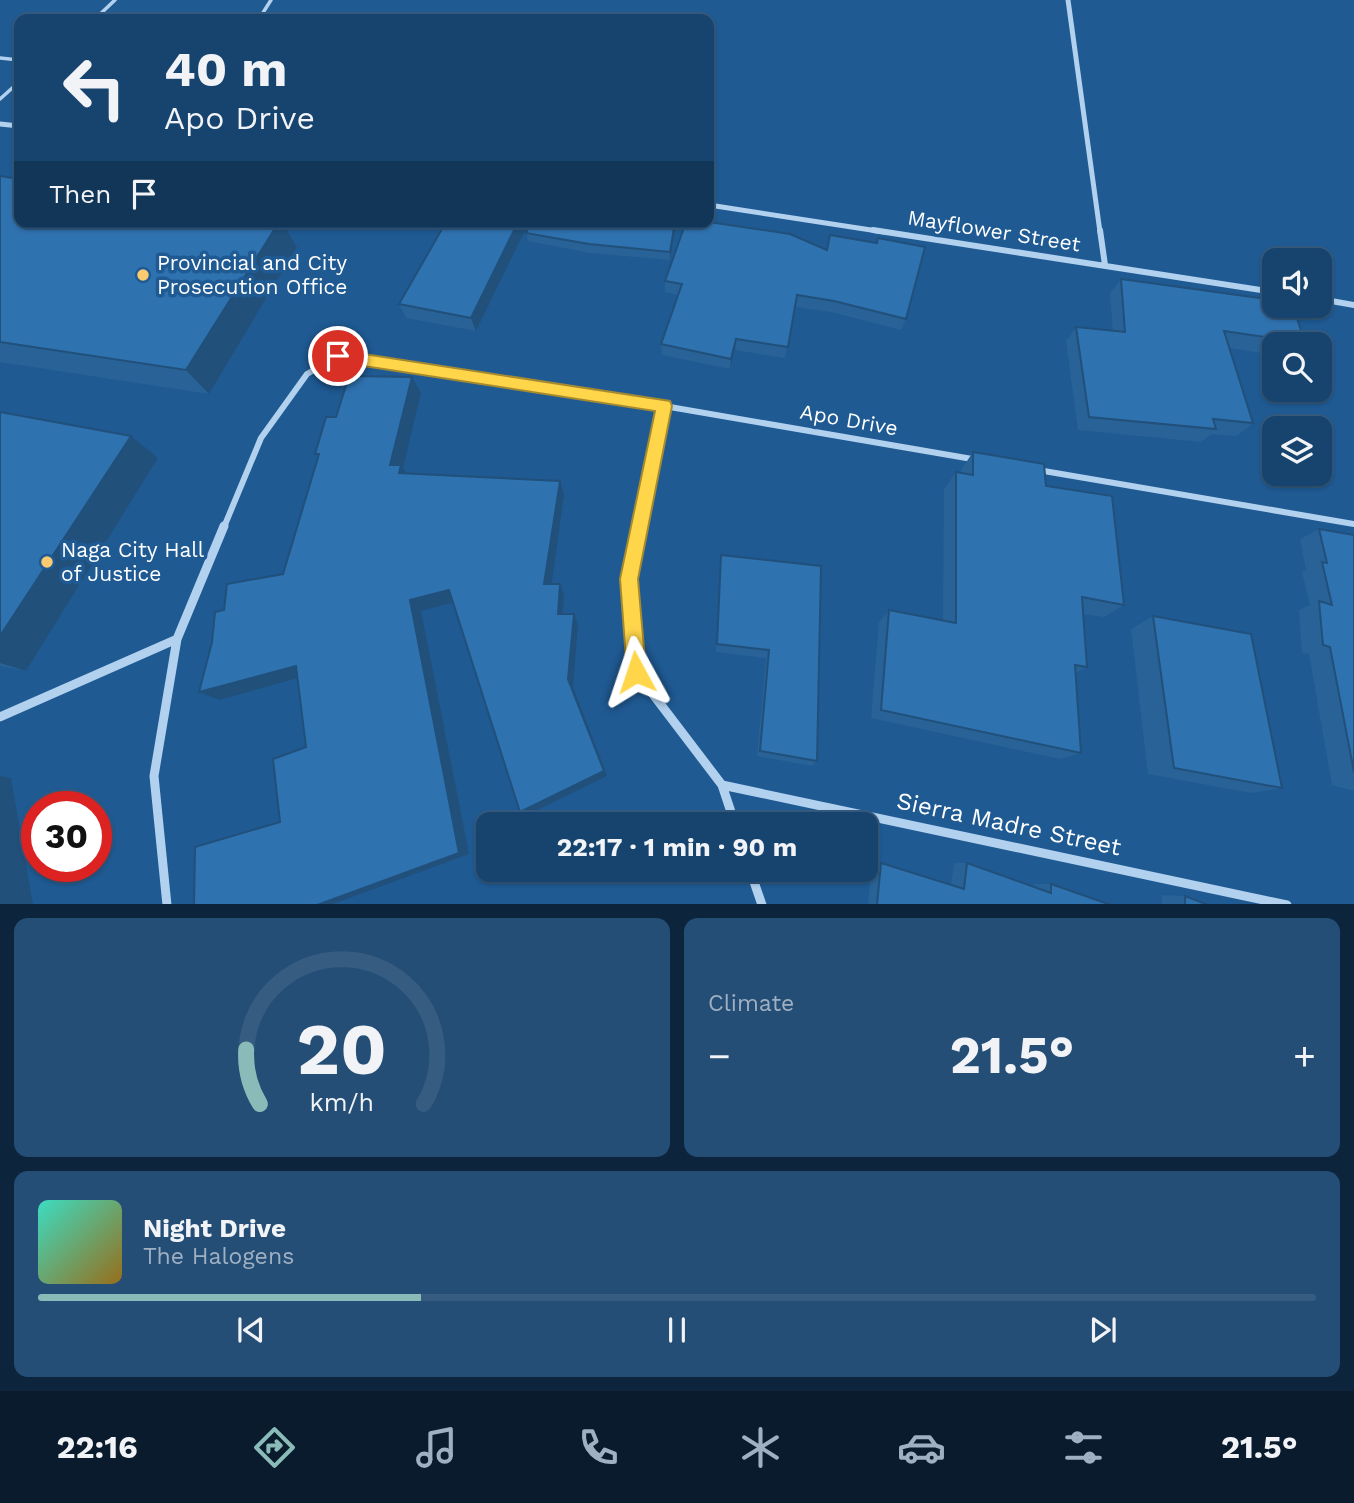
<!DOCTYPE html>
<html lang="en">
<head>
<meta charset="utf-8">
<style>
  :root { --surface:#17446e; --page:#244e76; --text:#f1f3f6; --muted:#9eb0c2; --line:#365c81; --accent:#8bbbb9 }
  body { margin:0; font-family:"Work Sans",sans-serif; background:var(--page); color:var(--text); height:100vh; display:flex; flex-direction:column; font-size:26px; white-space:nowrap }
  * { box-sizing:border-box; margin:0 }
  p { font-size:23px; color:var(--muted) }
  .icon { flex:none; width:38px; height:38px; fill:none; stroke:currentColor; stroke-width:2; stroke-linecap:round; stroke-linejoin:round }
  .map { position:relative; height:904px; overflow:hidden }
  .side { display:flex; flex-direction:column; gap:14px; padding:14px; background:#0d253c; flex:1 }
  .side>* { flex:none }
  .banner { position:absolute; left:14px; top:14px; width:700px; height:214px; border-radius:14px; box-shadow:0 2px 5px #0004,0 0 0 2px var(--line); background:#17446e; color:var(--text); overflow:hidden }
  .controls { position:absolute; left:1262px; top:248px; display:grid; gap:14px }
  .controls a { display:grid; place-items:center; width:70px; height:70px; border-radius:14px; background:var(--surface); box-shadow:0 2px 5px #0004,0 0 0 2px var(--line); font-size:35px }
  .speed { position:absolute; left:21px; top:791px; display:flex; gap:14px; font-size:35px; font-weight:700; text-align:center }
  .speed>* { display:grid; place-content:center; width:91px; height:91px; border-radius:50%; background:var(--surface); box-shadow:0 2px 5px #0004,0 0 0 2px var(--line); line-height:1 }
  .speed .limit { border:10px solid #d22; background:#fff; color:#111 }
  .pin { position:absolute; display:grid; place-items:center; width:60px; height:60px; color:#fff; margin:-30px; border:4px solid #fff; border-radius:50%; box-shadow:0 2px 7px #0007 }
  .me { position:absolute; width:77px; margin:-38px; rotate:355deg; stroke-linejoin:round; filter:drop-shadow(0 0 5px #0008) }
  .turn { display:flex; align-items:center; gap:24px; height:147px; padding:0 35px; font-size:32px }
  .turn .icon { width:91px; height:91px; stroke-width:2.5 }
  .turn b { display:block; font-size:49px; line-height:60px }
  .then { display:flex; align-items:center; height:66px; padding:0 35px; background:#0003; gap:14px; font-size:26px }
  .big { font-size:52px; font-weight:700; line-height:1.1 }
  .side .card { flex:1; display:flex; flex-direction:column; justify-content:center; gap:10px; min-width:0; padding:0 24px; border-radius:14px; background:var(--page) }
  .side .dial { align-items:center; gap:0 }
  .dial svg { height:182px; overflow:visible; fill:none; stroke:var(--line); stroke-width:7; stroke-linecap:round; text-anchor:middle }
  .dial text { fill:var(--text); stroke:none }
  .song { display:flex; align-items:center; gap:21px }
  .cover { width:84px; height:84px; border-radius:10px; background:linear-gradient(135deg,hsl(170 70% 55%),hsl(40 70% 35%)) }
  .played { height:7px; border-radius:4px; background:linear-gradient(90deg,var(--accent) 30%,var(--line) 30%) }
  .keys { display:flex; justify-content:space-around; direction:ltr }
  .heat { display:flex; justify-content:space-between; align-items:center; font-size:38px; direction:ltr }
  .side .tiles { flex:1; display:grid; gap:14px; grid-template-columns:1fr 1fr }
  .card:last-child { grid-column:span 2 }
  .trip { position:absolute; left:476px; top:812px; width:402px; height:70px; border-radius:14px; background:var(--surface); box-shadow:0 2px 5px #0004,0 0 0 2px var(--line); font-weight:700; line-height:70px; text-align:center }
  .tab-bar { display:flex; height:112px; justify-content:space-around; align-items:center; background:#091b2c; color:var(--muted) }
  .tab-bar .icon { width:49px; height:49px }
  .tab-bar .active { color:var(--accent) }
  .tab-bar b { font-size:32px; color:var(--text) }
  .map>svg:first-child { display:block }
  .lines { fill:none; stroke-linecap:round; stroke-linejoin:round }
  .lane { stroke:#b1d1ee; stroke-width:3.5 }
  .street-far2 { stroke:#b1d1ee; stroke-width:5 }
  .street-far1 { stroke:#b1d1ee; stroke-width:6 }
  .street { stroke:#b1d1ee; stroke-width:9 }
  .wall { fill:#286297 }
  .shaded-wall { fill:#21507b }
  .building { fill:#2f72b0; stroke:#21507b; stroke-width:2 }
  .route { fill:#ffd54a; stroke:#a68a30; stroke-width:2 }
  .poi-dot { fill:#fbca71; stroke:#1f5a93; stroke-width:2.5 }
  .labels { text-anchor:middle; stroke-width:7; stroke-linejoin:round; paint-order:stroke }
  .street-label { font-size:21px; fill:#fff; stroke:#1f5a93 }
  .poi-label { font-size:21px; fill:#fff; stroke:#1f5a93; text-anchor:start }
  .near-street-label { font-size:24px; fill:#fff; stroke:#1f5a93 }
</style>
</head>
<body>
<div class="map">
<svg width="1354" height="905" viewBox="0 0 1354 905">
  <rect width="100%" height="100%" fill="#1f5a93"/>
  <g class="lines">
    <path class="lane" d="M95,19l20,-19
      M259,19l12,-19
      M0,58l19,2
      M0,99l19,-17"/>
    <path class="street-far2" d="M1068,0l32,232
      M0,124l19,2
      M709,205l175,27"/>
    <path class="street-far1" d="M873,230l401,62
      M1100,230l5,35
      M1320,299l34,6
      M1038,470l316,54
      M224,527l37,-89 46,-64 31,-18 326,50 314,54
      M639,527l25,-121"/>
    <path class="street" d="M640,526l-11,53 7,93 86,113 13,39
      M0,717l177,-78
      M722,785l565,120
      M750,870l12,35
      M167,905l-13,-129 23,-137 47,-113"/>
  </g>
  <path class="wall" d="M0,176l19,46h263l15,25 -88,147 -209,-32z
    M446,222h83l-53,109 -70,-13 -7,-14z
    M676,222l-6,38 -80,-7 -62,-12 -2,-8z
    M878,238l28,81 -5,11 -70,-18 -36,-5 -10,51 -50,-8 -5,19 -68,-14 -1,-11 17,-49 -13,-3v-11l162,-31 49,-8z
    M1121,279l184,64 -3,2h-28v10l-45,-7 24,75 -16,13 -26,-2 -10,8 -123,-12 -12,-89 10,-14 37,4 -3,-37z
    M0,412l158,46 -132,213 -26,-5z
    M973,452l73,34 78,119 -20,12 -21,-3 4,53 -11,6 5,80 -21,6 -189,-41 8,-96 10,-12 54,10 1,-131 12,-17 5,1v-3z
    M1319,529l35,6v256l-22,-6 -23,-131 -7,-1 -3,-43 11,-5 -8,-33 4,-2 -6,-31z
    M721,555l100,11 -4,195 -5,5 -55,-10 9,-98 -50,-6z
    M1153,616l129,172 -31,5 -103,-19 -17,-145z
    M872,863h9l70,22 3,-22h13l67,24v-3h17l60,21h-243z
    M1162,895l23,1 23,9h-46z"/>
  <path class="shaded-wall" d="M279,222h3l15,25 -88,147 -23,-24z
    M518,222h11l-53,109 -5,-13z
    M675,222h1v3l-6,35v-8z
    M736,339l-1,11 -5,19 1,-10z
    M412,377l9,16 -18,75 8,11 -2,8 -19,-22z
    M131,436l27,22 -132,213 -26,-8v-27z
    M560,481l4,14 -14,100 -6,-11z
    M560,584l4,11 -2,30 -4,-11z
    M449,590l9,11 -37,10 48,243 -139,51h-13l93,-305z
    M574,614l4,10 -5,63 34,89 -80,39 -7,-3z
    M296,666l16,8 -93,26 -20,-8z
    M0,776l11,2 22,127h-33z"/>
  <path class="building" d="M0,176l19,3v43h260l-93,148 -186,-28z
    M446,222h72l-47,96 -72,-14z
    M531,222h144l-5,30 -81,-8 -63,-11z
    M686,222h23l81,12 37,16 3,-15 47,8 1,-5 47,9 -19,72 -72,-18 -37,-6 -9,52 -52,-8 -5,20 -70,-15 21,-60 -17,-3z
    M1121,279l153,21v6h19l12,37 -81,-12 29,92 -40,-4 3,10 -127,-12 -13,-90 49,5z
    M349,376l63,1 -22,88h11l-2,8 161,8 -16,103h16l-2,30h16l-6,65 36,92 -84,41 -71,-222 -39,10 49,253 -142,52h-123l1,-58 85,-25 -7,-63 33,-12 -10,-81 -97,26 13,-50 3,-30 9,-2 3,-26 56,-10 36,-120h-4l11,-37h10z
    M0,412l131,24 -131,200z
    M973,452l71,12 2,22 66,10 12,109 -42,-8 5,70 -12,-2 6,88 -200,-43 8,-100 67,13v-151l17,3z
    M1319,529l35,6v237l-24,-125 -7,-2 -4,-44 13,4 -10,-43 5,1z
    M721,555l100,11 -4,195 -57,-10 9,-101 -52,-6z
    M1153,616l98,18 31,154 -108,-20z
    M881,863l83,26 3,-26 84,30v-9l60,21h-234z
    M1185,896l23,9h-23z"/>
  <path class="route" d="M338,350l332,51 2,5 -34,173 8,93 -3,7 -7,3 -6,-3 -3,-7 -7,-93 35,-168 -317,-49 -8,-6z"/>
  <g class="poi-dot">
    <circle cx="143" cy="275" r="7"/>
    <circle cx="47" cy="562" r="7"/>
  </g>
  <g class="labels">
    <g class="street-label">
      <text transform="translate(994 231) rotate(9)" y="7">Mayflower Street</text>
      <text transform="translate(849 420) rotate(10)" y="7">Apo Drive</text>
    </g>
    <g class="poi-label">
      <text x="157" y="270">Provincial and City<tspan x="157" dy="24">Prosecution Office</tspan></text>
      <text x="61" y="557">Naga City Hall<tspan x="61" dy="24">of Justice</tspan></text>
    </g>
    <g class="near-street-label">
      <text transform="translate(1009 824) rotate(12)" y="8">Sierra Madre Street</text>
    </g>
  </g>
</svg>
<div class="controls">
<a><svg class="icon" aria-label="sound" viewBox="0 0 24 24"><path d="M4 9h4l5-4v14l-5-4H4zM17 9q2 3 0 6"/></svg></a>
<a><svg class="icon" aria-label="search" viewBox="0 0 24 24"><circle cx="10" cy="10" r="6"/><path d="M15 15l6 6"/></svg></a>
<a><svg class="icon" aria-label="layers" viewBox="0 0 24 24"><path d="M12 4l9 5-9 5-9-5zM3 14l9 5 9-5"/></svg></a>
</div>
<div class="speed"><div class="limit">30</div></div>
<div class="pin" style="left:338px;top:356px;background:#d93025"><svg class="icon" aria-label="arrive" viewBox="0 0 24 24"><path d="M6 21V4h12l-3 4 3 4H6"/></svg></div>
<svg class="me" style="left:636px;top:672px" viewBox="-20 -20 40 40"><path d="M0-17L14 15 0 8-14 15z" fill="#ffd54a" stroke="#fff" stroke-width="4"/></svg>
<div class="trip">22:17 · 1 min · 90 m</div>
<div class="banner">
<div class="turn"><svg class="icon" aria-label="left" viewBox="0 0 24 24"><path d="M17 20v-9H6M10 6l-5 5 5 5"/></svg><div><b>40 m</b>Apo Drive</div></div>
<div class="then">Then<svg class="icon" aria-label="arrive" viewBox="0 0 24 24"><path d="M6 21V4h12l-3 4 3 4H6"/></svg></div>
</div>
</div>
<section class="side">
<div class="tiles">
<div class="card dial"><svg viewBox="0 0 100 80">
<path d="M14 69A42 42 0 1 1 86 69"/>
<path d="M14 69A42 42 0 0 1 8 45" stroke="#8bbbb9"/>
<text x="50" y="56" font-size="32" font-weight="700">20</text>
<text x="50" y="72" font-size="11">km/h</text>
</svg></div>
<div class="card"><p>Climate</p>
<div class="heat"><a>−</a><b class="big">21.5°</b><a>+</a></div>
</div>
<div class="card">
<div class="song"><i class="cover"></i><div><b>Night Drive</b><p>The Halogens</p></div></div>
<div class="played"></div>
<div class="keys"><svg class="icon" aria-label="previous" viewBox="0 0 24 24"><path d="M18 5L8 12l10 7zM5 5v14"/></svg><svg class="icon" aria-label="pause" viewBox="0 0 24 24"><path d="M8 5v14M16 5v14"/></svg><svg class="icon" aria-label="next" viewBox="0 0 24 24"><path d="M6 5l10 7-10 7zM19 5v14"/></svg></div>
</div>
</div>
</section>
<nav class="tab-bar">
<b>22:16</b>
<svg class="icon active" aria-label="directions" viewBox="0 0 24 24"><path d="M12 3l9 9-9 9-9-9zM9 14v-3h6M13 9l2 2-2 2"/></svg>
<svg class="icon" aria-label="music" viewBox="0 0 24 24"><path d="M9 18V5l10-2v13"/><circle cx="6" cy="18" r="3"/><circle cx="16" cy="16" r="3"/></svg>
<svg class="icon" aria-label="phone" viewBox="0 0 24 24"><path d="M5 4h4l2 5-3 2q2 4 5 5l2-3 5 2v4C11 20 4 13 5 4z"/></svg>
<svg class="icon" aria-label="climate" viewBox="0 0 24 24"><path d="M12 3v18M4 7l16 10M4 17L20 7"/></svg>
<svg class="icon" aria-label="car" viewBox="0 0 24 24"><path d="M5 17H2v-5l4-1 3-4h7l3 4 3 1v5h-3M9 17h6M6 11h13"/><circle cx="7" cy="17" r="2"/><circle cx="17" cy="17" r="2"/></svg>
<svg class="icon" aria-label="filters" viewBox="0 0 24 24"><path d="M4 7h16M4 17h16"/><circle cx="9" cy="7" r="2"/><circle cx="15" cy="17" r="2"/></svg>
<b>21.5°</b>
</nav>
</body>
</html>
